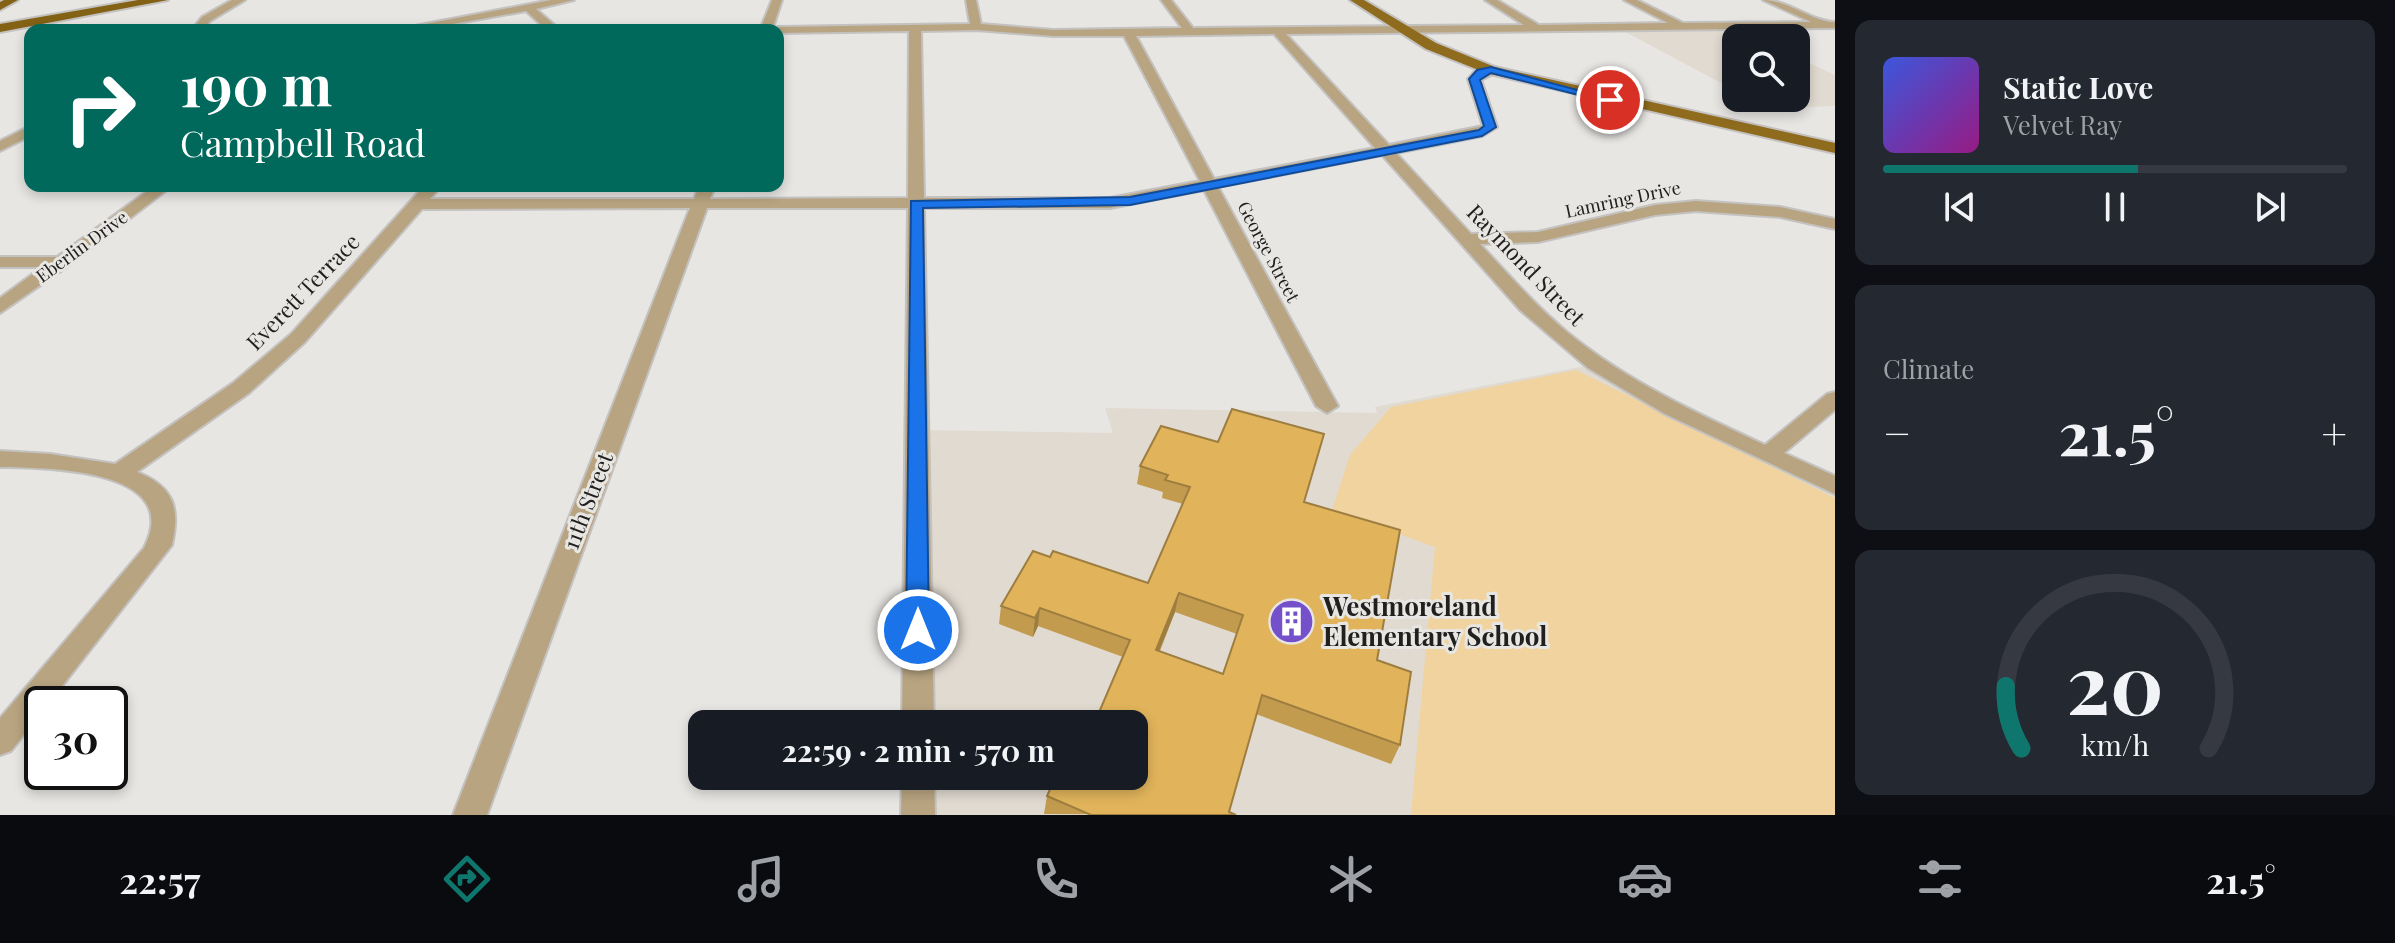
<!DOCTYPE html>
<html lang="en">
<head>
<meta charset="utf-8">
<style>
  :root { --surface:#171b24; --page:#242831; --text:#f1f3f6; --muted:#9ea1a6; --line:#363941; --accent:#0f766e }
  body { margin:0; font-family:"Playfair Display",serif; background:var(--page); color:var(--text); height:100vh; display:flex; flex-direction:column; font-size:30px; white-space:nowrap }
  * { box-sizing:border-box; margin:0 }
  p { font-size:26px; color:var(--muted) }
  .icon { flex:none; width:44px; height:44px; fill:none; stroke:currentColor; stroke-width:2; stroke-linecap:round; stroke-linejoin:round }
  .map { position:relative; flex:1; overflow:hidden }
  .side { display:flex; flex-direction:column; gap:20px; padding:20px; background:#0d0f14; width:560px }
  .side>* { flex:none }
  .guide { position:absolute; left:24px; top:24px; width:760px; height:168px; border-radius:16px; box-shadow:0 4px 12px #0003; background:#00695c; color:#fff; overflow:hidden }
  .controls { position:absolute; left:1722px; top:24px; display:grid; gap:16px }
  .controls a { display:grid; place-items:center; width:88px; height:88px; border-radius:16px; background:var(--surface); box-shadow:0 4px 12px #0003; font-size:40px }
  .speed { position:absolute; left:24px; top:686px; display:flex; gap:16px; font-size:40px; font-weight:700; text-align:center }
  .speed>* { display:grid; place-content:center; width:104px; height:104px; border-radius:50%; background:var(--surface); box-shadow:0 4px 12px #0003; line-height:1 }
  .speed .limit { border:4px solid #111; border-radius:12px; background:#fff; color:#111 }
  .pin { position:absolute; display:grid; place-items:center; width:68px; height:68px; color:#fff; margin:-34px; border:4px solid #fff; border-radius:50%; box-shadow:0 2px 8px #0007 }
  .me { position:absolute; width:88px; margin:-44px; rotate:0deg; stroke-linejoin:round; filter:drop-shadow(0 0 6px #0008) }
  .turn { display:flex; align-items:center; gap:28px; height:168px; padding:0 24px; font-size:36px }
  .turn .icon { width:104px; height:104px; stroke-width:2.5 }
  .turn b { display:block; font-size:56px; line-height:68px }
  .big { font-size:60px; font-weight:700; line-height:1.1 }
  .side .card { flex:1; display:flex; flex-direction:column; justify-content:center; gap:12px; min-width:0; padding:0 28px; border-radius:16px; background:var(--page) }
  .side .dial { align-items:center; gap:0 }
  .dial svg { height:208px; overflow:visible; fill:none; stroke:var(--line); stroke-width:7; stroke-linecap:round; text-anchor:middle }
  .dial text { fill:var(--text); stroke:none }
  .song { display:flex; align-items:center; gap:24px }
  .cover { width:96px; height:96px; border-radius:12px; background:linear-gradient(135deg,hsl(230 70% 55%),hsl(310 70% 35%)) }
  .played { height:8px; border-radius:4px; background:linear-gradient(90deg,var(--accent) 55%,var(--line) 55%) }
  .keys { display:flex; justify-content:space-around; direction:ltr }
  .heat { display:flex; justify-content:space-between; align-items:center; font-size:44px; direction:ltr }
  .trip { position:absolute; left:688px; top:710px; width:460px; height:80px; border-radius:16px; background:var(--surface); box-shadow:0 4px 12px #0003; font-weight:700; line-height:80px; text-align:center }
  .tab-bar { display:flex; height:128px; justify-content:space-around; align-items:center; background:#090b0e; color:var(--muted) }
  .tab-bar .icon { width:56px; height:56px }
  .tab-bar .active { color:var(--accent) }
  .tab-bar b { font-size:36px; color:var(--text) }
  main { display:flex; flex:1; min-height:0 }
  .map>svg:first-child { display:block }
  .built { fill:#e0dad0 }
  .green { fill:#f0d39e }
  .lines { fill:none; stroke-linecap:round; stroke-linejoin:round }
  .minor-casing { stroke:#c4c2c0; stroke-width:4 }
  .primary-casing { stroke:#c4c2c0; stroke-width:4 }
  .trunk-casing { stroke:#c4c2c0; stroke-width:4 }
  .minor { fill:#b8a481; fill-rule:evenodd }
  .primary { fill:#8f6b1e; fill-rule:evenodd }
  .trunk { fill:#846215; fill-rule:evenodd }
  .wall { fill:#c29b4e; fill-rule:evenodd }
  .shaded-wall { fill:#9e7e40 }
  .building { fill:#e1b45b; stroke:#9e7e40; stroke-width:2; fill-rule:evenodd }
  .route { fill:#1a73e8; stroke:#114b97; stroke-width:2 }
  .labels { text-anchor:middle; stroke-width:6; stroke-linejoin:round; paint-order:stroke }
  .far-street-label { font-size:18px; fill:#21201f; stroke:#e8e6e3 }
  .street-label { font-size:22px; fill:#21201f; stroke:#e8e6e3 }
  .near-poi-label { font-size:26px; font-weight:bold; fill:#21201f; stroke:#e8e6e3; text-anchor:start }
</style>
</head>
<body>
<main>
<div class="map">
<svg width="1835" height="815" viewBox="0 0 1835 815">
  <rect width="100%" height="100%" fill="#e8e6e3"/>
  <path class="built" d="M1731,26l25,12h-20v53l-118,-63z
    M1796,57l39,18v31l-28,1 -11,-6 -46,-3h46z
    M1595,364l240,122v329h-917v-39h216v-52h-216l-1,-294 196,3 -8,-25 272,5 -2,-6z"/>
  <path class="green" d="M1576,370l259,128v317h-424l24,-268 -103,-37 18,-55 41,-48z"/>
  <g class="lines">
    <defs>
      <path id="minor" d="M232,0h13l-35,21 -6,9h-12l10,-13z
        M551,0h23l-38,9 24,21h-13l-21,-19 -107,19h-25z
        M772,0h10l-10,30h-12z
        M966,0h10l5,24 72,6 129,-2 -21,-28h10l22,28 331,-3 -39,-25h12l42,25 129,-2 -44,-23h13l46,23 128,-1 -48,-22c26,0 49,22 72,22v6l-549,6 103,111 94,-19 -15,-47 9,-10 18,-2v6l-14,7 16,47 -15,9 -86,17 75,81 67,-2 117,-27 41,-4 84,6 55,12v10l-55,-12 -84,-6 -41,4 -117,27 -58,2c28,30 55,61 87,88 58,48 129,81 198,113l62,-51 8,-2v18l-51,43 51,23v18l-170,-80 -77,-46 -68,-58 -138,-155 -164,32 120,219 -11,7 -11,-7 -112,-216 -94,18h-186l10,516h-32l6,-516h-201l-220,607h-34l237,-607 -268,1 -117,133 -56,51 -112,79c38,15 43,37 35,73l-124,159h-6v8l-31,39 -11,4v-37l144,-170c41,-80 -97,-80 -144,-81v-16l50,3 65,10 118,-81 58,-49 133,-148h17l-11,13h264l5,-13h16l-5,13 198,-1 1,-167 -131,2v-3h-6l6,-3 192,-3zM976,30l77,6h71l76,145 -90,17h-186l-3,-167zM1274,34l101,114 -161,31 -78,-143z
        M30,126v10l-30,15v-10z
        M154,186h18l-104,80 -68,47v-15l42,-31h-42v-10h57z
        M902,776h32l1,39h-34z"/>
      <path id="primary" d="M1350,0h14l72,43 59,24 340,76v10l-349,-80 -60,-24z"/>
      <path id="trunk" d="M4,0h14l-18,10v-8z
        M138,0h30l-168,32v-8z"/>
    </defs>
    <use href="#minor" class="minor-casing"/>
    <use href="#primary" class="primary-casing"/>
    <use href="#trunk" class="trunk-casing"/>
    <use href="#minor" class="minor"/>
    <use href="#primary" class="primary"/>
    <use href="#trunk" class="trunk"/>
  </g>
  <path class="wall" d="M1140,466l164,36 73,158 23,85 -9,19 -135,-50 -27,98 7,3 -192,-1 3,-18 87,-20 -11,-119 -85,-31 -5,11 -34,-13 2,-18 49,-49 98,26 35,-79 -21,-6 1,-6 -26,-8zM1175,612l62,22 -14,40 -63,-23z"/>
  <path class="shaded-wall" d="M1179,593l-4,19 -23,56 4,-18z
    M1040,608l-2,18 -5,11 2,-19z"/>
  <path class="building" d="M1232,409l92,25 -20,68 96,28 -23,130 34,12 -11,73 -138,-50 -33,117 7,3h-145l-44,-19 9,-20h78v-52h-40l36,-84 -90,-32 -5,10 -34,-12 32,-55 17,6 3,-6 95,32 42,-96 -25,-7 3,-5 -28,-9 21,-40 57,16zM1179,593l64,22 -20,59 -67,-24z"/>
  <path class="route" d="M1491,67l124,33 -5,3 -119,-30 -11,7 16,47 -14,9 -352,69 -207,3 6,422 -3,7h-17l-3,-7 5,-429 219,-4 349,-67 5,-4 -15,-47 8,-9z"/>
  <defs>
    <symbol id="building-disc" viewBox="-11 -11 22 22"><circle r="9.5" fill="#7451cb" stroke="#e8e6e3"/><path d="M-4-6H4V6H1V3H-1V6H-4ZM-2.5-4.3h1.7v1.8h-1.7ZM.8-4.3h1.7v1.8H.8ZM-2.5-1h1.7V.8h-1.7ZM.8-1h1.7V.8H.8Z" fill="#fff"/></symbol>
  </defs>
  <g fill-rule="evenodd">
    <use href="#building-disc" x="1266" y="596" width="51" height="51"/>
  </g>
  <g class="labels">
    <g class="far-street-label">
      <text transform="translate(1623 200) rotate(-12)" y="6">Lamring Drive</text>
      <text transform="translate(82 247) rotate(-36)" y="6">Eberlin Drive</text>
      <text transform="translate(1268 252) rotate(62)" y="6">George Street</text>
    </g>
    <g class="street-label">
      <text transform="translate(1526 265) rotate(46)" y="8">Raymond Street</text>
      <text transform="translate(303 292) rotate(-46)" y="8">Everett Terrace</text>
      <text transform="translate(588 501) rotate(-69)" y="8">11th Street</text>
    </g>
    <g class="near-poi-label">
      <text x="1323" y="616">Westmoreland<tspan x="1323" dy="30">Elementary School</tspan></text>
    </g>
  </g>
</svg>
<div class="controls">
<a><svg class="icon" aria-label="search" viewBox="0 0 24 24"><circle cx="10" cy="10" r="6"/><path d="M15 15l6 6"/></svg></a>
</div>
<div class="speed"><div class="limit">30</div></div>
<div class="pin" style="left:1610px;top:100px;background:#d93025"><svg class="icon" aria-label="arrive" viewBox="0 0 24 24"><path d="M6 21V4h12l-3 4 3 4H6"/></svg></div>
<svg class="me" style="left:918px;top:630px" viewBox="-20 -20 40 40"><circle r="17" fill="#1a73e8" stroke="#fff" stroke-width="3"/><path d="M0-11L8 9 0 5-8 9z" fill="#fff"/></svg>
<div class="trip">22:59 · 2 min · 570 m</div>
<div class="guide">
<div class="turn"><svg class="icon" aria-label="right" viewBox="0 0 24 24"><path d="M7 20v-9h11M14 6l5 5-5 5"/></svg><div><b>190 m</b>Campbell Road</div></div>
</div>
</div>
<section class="side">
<div class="card">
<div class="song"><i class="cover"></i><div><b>Static Love</b><p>Velvet Ray</p></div></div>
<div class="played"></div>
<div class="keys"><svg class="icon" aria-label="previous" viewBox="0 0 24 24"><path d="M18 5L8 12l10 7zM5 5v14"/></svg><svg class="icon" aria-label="pause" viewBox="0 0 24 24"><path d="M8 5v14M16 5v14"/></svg><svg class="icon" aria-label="next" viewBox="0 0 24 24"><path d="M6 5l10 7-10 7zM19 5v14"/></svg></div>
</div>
<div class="card"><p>Climate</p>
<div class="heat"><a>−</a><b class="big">21.5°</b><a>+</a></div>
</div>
<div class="card dial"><svg viewBox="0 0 100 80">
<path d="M14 69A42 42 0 1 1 86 69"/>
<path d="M14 69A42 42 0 0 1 8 45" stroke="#0f766e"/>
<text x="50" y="56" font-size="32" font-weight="700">20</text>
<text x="50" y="72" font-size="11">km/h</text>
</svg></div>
</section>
</main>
<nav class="tab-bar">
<b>22:57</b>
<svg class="icon active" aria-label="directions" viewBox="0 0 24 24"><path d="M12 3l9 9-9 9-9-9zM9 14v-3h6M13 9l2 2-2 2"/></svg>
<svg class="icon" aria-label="music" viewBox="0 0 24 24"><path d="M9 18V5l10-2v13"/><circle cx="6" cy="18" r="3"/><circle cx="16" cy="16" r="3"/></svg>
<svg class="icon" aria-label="phone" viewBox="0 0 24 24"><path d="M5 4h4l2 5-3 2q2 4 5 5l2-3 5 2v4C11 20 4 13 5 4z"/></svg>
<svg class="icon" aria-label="climate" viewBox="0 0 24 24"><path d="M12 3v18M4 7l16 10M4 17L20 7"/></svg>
<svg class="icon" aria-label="car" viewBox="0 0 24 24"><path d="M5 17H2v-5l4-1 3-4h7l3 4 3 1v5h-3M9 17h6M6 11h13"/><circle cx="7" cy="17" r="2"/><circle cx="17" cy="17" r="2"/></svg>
<svg class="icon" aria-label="filters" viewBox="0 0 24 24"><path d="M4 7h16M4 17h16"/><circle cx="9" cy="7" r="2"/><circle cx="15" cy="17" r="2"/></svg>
<b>21.5°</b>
</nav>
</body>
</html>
